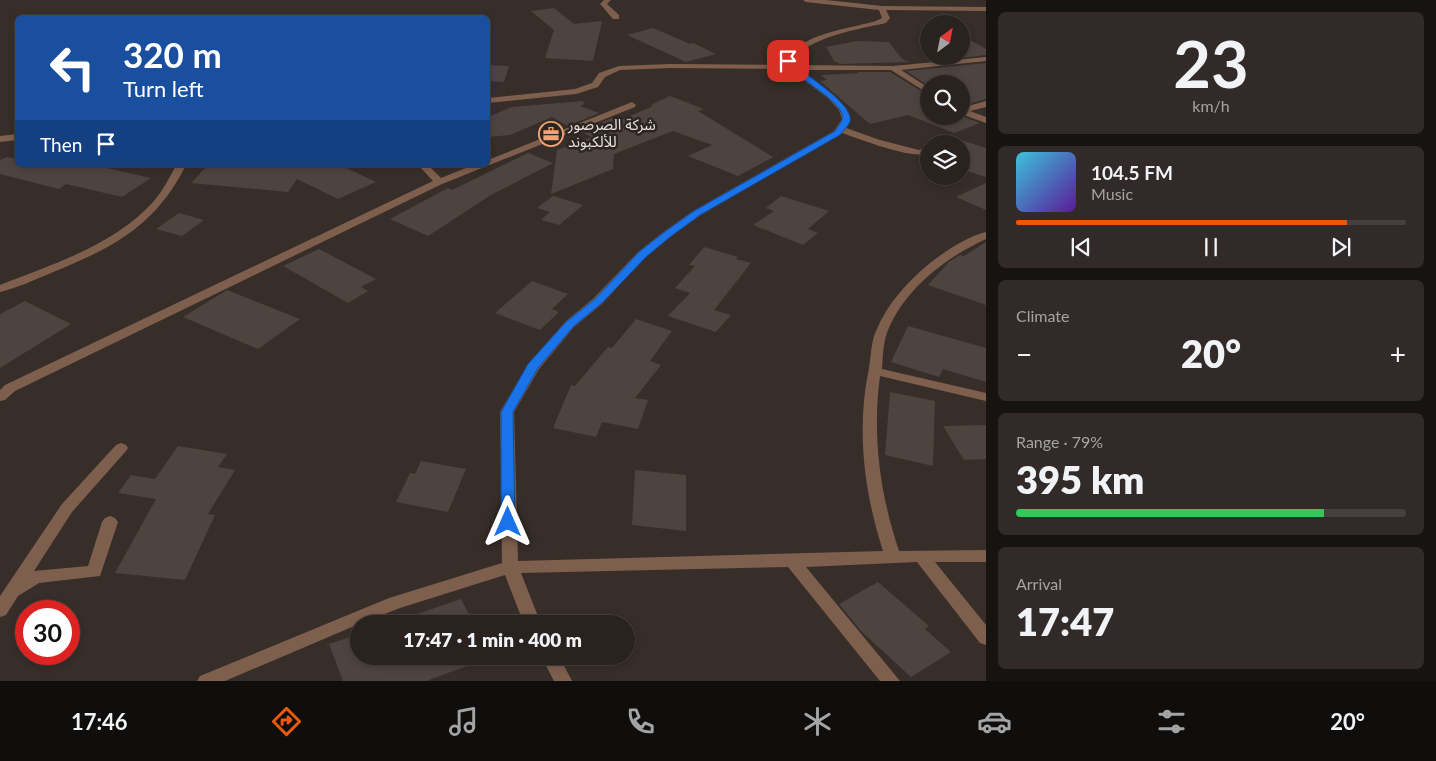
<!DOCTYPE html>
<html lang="en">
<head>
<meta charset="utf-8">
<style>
  :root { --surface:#29221f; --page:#312a28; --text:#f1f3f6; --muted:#a5a4a4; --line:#453f3d; --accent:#ea580c }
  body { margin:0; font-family:Lato,"Noto Sans Arabic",sans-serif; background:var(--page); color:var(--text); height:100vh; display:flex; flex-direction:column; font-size:19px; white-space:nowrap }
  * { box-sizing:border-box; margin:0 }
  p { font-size:16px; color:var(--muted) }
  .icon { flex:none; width:28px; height:28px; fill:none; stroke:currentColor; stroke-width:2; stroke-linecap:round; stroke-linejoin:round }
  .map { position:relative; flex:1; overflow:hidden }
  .drawer { display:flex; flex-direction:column; gap:12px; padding:12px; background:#171311; width:450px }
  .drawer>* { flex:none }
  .guide { position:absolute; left:15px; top:15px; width:475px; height:152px; border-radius:8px; box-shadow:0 2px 8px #0003,0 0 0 1px var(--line); background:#1a4fa0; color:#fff; overflow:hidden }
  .needle { width:32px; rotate:32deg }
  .controls { position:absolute; left:920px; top:15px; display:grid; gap:10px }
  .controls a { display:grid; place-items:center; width:50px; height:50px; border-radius:50%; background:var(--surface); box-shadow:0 2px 8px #0003,0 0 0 1px var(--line); font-size:25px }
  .speed { position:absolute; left:15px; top:600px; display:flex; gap:10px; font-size:25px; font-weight:700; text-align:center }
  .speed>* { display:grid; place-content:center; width:65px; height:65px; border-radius:50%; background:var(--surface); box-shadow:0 2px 8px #0003,0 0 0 1px var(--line); line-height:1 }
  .speed .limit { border:8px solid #d22; background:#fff; color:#111 }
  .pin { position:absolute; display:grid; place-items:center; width:42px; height:42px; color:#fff; margin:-21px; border-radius:10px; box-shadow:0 2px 8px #0006 }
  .me { position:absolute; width:55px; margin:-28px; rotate:0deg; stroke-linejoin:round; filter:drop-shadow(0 0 4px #0008) }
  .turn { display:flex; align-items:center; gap:18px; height:105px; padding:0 25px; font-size:22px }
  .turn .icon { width:65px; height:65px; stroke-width:2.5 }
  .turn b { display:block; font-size:35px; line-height:42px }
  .then { display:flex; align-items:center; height:48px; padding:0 25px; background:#0003; gap:10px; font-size:19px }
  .big { font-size:38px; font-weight:800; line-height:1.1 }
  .drawer .widget { flex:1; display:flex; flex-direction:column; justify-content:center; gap:8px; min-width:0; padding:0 18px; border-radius:8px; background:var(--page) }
  .drawer .dial { align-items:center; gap:0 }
  .dial b { font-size:65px; line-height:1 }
  .song { display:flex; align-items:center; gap:15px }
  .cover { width:60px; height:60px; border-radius:8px; background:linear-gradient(135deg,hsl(190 70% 55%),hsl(270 70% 35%)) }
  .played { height:5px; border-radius:2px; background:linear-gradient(90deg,var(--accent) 85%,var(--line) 85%) }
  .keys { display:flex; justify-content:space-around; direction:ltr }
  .heat { display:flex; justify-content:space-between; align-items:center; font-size:28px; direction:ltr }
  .charge { height:8px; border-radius:4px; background:linear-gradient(90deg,#34c759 79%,var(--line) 0) }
  .trip { position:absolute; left:350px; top:615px; width:285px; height:50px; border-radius:25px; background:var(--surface); box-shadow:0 2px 8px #0003,0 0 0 1px var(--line); font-weight:800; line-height:50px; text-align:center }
  .tab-bar { display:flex; height:80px; justify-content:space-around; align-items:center; background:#100e0c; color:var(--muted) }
  .tab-bar .icon { width:35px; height:35px }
  .tab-bar .active { color:var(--accent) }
  .tab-bar b { font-size:22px; color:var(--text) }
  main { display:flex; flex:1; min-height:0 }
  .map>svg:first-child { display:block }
  .building { fill:#4e443f }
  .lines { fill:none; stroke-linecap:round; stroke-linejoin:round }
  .minor { fill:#7e5f4e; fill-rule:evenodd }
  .route { fill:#1a73e8; stroke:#114b97 }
  .labels { text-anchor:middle; stroke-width:5; stroke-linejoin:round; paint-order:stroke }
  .far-poi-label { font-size:15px; fill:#e7e1de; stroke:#2d2520; text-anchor:start }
</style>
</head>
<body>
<main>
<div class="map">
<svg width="986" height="681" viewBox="0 0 986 681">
  <rect width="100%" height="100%" fill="#372e29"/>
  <path class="building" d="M554,8l20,16 28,-3 -9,40 -48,-3 9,-28 -23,-19z
    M653,28l37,16 3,-1 23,11 -30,8 -59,-27z
    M961,35l25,14v6l-25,3z
    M857,41l32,1 13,17 8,3 -70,2 -6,-3 -8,-14z
    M986,63v36l-25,7v-22h-32v2l-23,-15z
    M488,65l21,1 -5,16 -16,-1z
    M857,72h33l39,24v20h32l19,7 -26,10 -46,-18 -38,9 -50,-43 7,-1 -6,-5 38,-2z
    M670,96l34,13 -6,2 75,46 -35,19 -50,-20 24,-11 -39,-14 -59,23 -1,15 -62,25 6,-44 35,-13 -12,-6 32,-13 7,3 34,-15 -2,-1z
    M583,101l1,3 -4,2 19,7 -31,13 -16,-9 -42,18 -22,2v-20l24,-10z
    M961,140l25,8v29l-25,-8z
    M528,153l25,10 -62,32 -63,41 -38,-17 58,-31 4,2z
    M7,157l11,2v6h51l10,2 4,-2h11l57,13 -29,19 -56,-13 -7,5 -59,-15v-14z
    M208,165h62l36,3 1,-3h33l36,17 -38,17 -41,-20 -9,13 -97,-9z
    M986,183v27l-30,-13z
    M553,196l30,9 -24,20 -18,-5 9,-8 -13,-4z
    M781,196l48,15 -21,18 10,4 -15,12 -50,-20 21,-14 -8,-3z
    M179,213l25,7 -22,16 -26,-7z
    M986,242v63l-58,-20 21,-23 11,-7 4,1z
    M704,247l34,10 -2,2 15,4 -37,47 17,5 -15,17 -48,-16 22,-23 -15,-5 20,-22 -6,-1z
    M319,249l57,30 -15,8 7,4 -20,12 -65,-37z
    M532,281l36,13 -16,15 7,3 -19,18 -45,-17z
    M227,290l73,29 -42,30 -75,-32z
    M25,301l46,23 -71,44v-54z
    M636,319l36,12 -22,30 11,4 -26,33 13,2 -10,29 -36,-7 -6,15 -43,-9 18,-43 4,1 33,-39 4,1z
    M908,326l78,22v34l-43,-13 -4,8 -48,-15z
    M890,392l45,9 -2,65 -48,-11z
    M986,425v34l-22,1 -21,-34z
    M178,446l49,8 -9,13 17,3 -27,44 7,1 -30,65 -70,-7 41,-74 -38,-6 13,-18 24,4z
    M421,461l45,8 -18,43 -52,-10 14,-29 5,1z
    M635,470l51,5v56l-54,-6z
    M878,582l51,44 -4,3 26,23 -40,25 -49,-45 -23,-28z
    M461,599l13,25h-76l-1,-3z
    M359,634v22h130v2l-63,23h-83l-14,-37z"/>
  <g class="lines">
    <path class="minor" d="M604,0h7l-4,4 12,11v4h-6l-12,-14 -1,-1z
      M803,0h23l56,6 104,1v4l-100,-1 4,8 -4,5c-27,6 -78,14 -94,38l2,4 99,1 93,-9v4l-85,9 28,18v6l-38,-24h-92l35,25 12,13 4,8 -4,12 34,12 39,10 10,-4v7c-17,7 -69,-14 -87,-20l-141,82 -31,22 -24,19 -44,48 -28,23 -35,42 -25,43 4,149 365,-10c-19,-59 -27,-122 -14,-183 2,-12 2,-26 7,-37 11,-27 32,-50 54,-68 16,-12 36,-26 56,-31v7c-41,19 -80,49 -98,91 -5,12 -5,26 -6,39l104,24v8l-106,-25c-8,60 0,118 19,175l87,-1v12h-51l51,63v20l-6,-2 -63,-81 -111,5 94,114h-20l-92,-114 -267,6 20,51h-17l-19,-49 -105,33 -41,16 -134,57h-28l3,-5 189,-78 113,-35 -2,-151 28,-48 38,-43 28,-23 44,-46 24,-19 31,-22 141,-80 8,-12 -3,-9 -11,-12 -39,-29 -119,-1 -50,2 -15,7 -7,10 -22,7 -88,9v-5l87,-9 17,-6 7,-10 20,-7 51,-2 116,1 -2,-4c16,-24 50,-30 76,-36 7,-2 16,-3 22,-7l-3,-8 -73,-8z
      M986,101v6l-16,4 16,6v6l-25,-9v-6z
      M632,102l4,3 -1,2 -193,77 -427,207 -10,9 -5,1v-11l5,-5 428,-204 -15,-16h10l13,13 32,-13h15v-5z
      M18,134v6l-18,2v-6z
      M945,137l5,3 -2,2 -14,2z
      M176,165h10c-31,62 -74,83 -135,108 -17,7 -34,15 -51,19v-7c53,-21 115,-40 154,-84 9,-11 16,-24 22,-36z
      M121,443l5,2 2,3 -2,3 -54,61 -38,59 54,-5 14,-44 3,-4 5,-2 5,2 3,4 -18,54 -61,7 -21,13 -12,19 -6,2v-21l62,-92 54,-59z
      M541,656h18l13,25h-18z"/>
  </g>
  <path class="route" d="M785,60h6c10,14 64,43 59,62 -2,4 -7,9 -10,13l-140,80 -30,22 -24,20 -44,46 -28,23 -36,42 -25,44 2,110 -2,4 -5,1 -5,-1 -2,-4v-110l27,-48 38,-42 29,-23 44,-47 24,-19 31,-22 141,-80c3,-5 9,-10 7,-17 -6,-17 -45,-35 -58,-53z"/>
  <defs>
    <symbol id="office-ring" viewBox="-11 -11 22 22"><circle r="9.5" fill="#2d2520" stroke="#efa376" stroke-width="1.5"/><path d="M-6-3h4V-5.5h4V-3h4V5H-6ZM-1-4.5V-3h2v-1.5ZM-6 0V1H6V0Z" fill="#efa376"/></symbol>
  </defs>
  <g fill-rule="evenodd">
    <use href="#office-ring" x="537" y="120" width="28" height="28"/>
  </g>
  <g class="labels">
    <g class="far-poi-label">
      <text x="568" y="130">شركة الصرصور<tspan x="568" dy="17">للألكبوند</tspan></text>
    </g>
  </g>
</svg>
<div class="controls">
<a><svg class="needle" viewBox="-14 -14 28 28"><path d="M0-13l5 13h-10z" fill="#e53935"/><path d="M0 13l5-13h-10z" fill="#a5a4a4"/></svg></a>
<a><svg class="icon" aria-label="search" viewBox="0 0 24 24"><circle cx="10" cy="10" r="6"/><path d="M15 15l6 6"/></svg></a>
<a><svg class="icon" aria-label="layers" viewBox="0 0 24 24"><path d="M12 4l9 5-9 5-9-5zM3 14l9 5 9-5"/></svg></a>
</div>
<div class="speed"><div class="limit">30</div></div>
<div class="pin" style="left:788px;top:61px;background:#d93025"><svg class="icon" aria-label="arrive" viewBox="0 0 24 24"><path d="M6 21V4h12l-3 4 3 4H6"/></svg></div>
<svg class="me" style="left:508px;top:522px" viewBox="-20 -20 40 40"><path d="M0-17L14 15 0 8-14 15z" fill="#1a73e8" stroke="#fff" stroke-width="4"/></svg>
<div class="trip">17:47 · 1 min · 400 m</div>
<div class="guide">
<div class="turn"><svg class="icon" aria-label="left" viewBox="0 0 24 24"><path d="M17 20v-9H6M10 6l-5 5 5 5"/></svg><div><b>320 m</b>Turn left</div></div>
<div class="then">Then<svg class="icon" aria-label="arrive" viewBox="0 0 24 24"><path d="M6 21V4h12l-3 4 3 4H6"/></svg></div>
</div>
</div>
<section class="drawer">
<div class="widget dial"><b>23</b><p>km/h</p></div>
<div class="widget">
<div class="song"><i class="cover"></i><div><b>104.5 FM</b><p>Music</p></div></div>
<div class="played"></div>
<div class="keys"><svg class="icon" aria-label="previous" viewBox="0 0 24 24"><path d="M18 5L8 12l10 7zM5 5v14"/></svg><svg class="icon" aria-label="pause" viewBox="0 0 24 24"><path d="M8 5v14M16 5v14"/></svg><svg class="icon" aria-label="next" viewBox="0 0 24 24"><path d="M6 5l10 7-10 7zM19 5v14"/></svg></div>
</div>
<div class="widget"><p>Climate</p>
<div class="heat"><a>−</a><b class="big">20°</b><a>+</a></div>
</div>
<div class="widget"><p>Range · 79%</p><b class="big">395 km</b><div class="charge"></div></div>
<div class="widget"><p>Arrival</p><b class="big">17:47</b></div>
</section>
</main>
<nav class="tab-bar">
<b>17:46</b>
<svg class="icon active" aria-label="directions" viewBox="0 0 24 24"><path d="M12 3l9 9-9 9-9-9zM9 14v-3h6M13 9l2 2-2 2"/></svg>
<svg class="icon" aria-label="music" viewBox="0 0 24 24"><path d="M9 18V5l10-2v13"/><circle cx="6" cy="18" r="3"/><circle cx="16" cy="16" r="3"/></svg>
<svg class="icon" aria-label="phone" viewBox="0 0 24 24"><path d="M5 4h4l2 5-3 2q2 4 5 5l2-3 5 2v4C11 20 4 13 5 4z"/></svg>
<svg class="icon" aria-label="climate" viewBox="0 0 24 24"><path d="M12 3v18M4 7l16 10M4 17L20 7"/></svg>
<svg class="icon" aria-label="car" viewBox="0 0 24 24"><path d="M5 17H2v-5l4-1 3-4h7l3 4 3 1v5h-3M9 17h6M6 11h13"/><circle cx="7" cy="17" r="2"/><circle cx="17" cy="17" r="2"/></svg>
<svg class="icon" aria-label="filters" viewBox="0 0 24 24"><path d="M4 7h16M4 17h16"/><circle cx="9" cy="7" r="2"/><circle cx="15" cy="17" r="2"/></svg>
<b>20°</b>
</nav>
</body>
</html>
